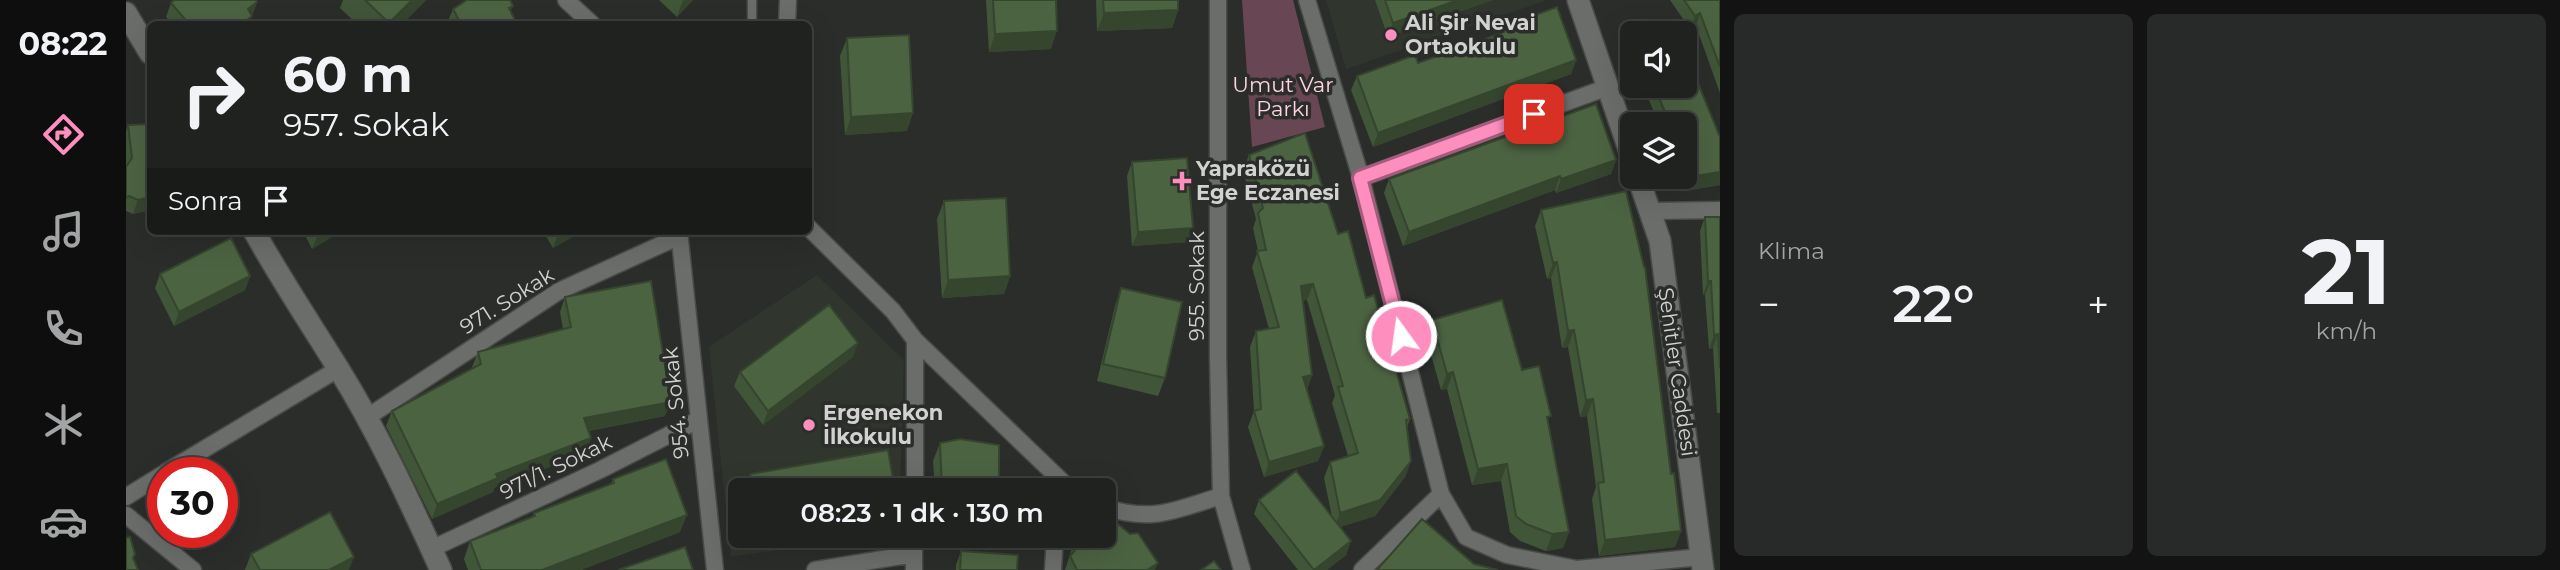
<!DOCTYPE html>
<html lang="tr">
<head>
<meta charset="utf-8">
<style>
  :root { --surface:#202220; --page:#282a29; --text:#f1f3f6; --muted:#a2a4a5; --line:#3d3f3e; --accent:#fd8ebe }
  body { margin:0; font-family:Montserrat,sans-serif; background:var(--page); color:var(--text); height:100vh; display:flex; flex-direction:column; font-size:26px; white-space:nowrap }
  * { box-sizing:border-box; margin:0 }
  p { font-size:23px; color:var(--muted) }
  .icon { flex:none; width:38px; height:38px; fill:none; stroke:currentColor; stroke-width:2; stroke-linecap:round; stroke-linejoin:round }
  .map { position:relative; flex:1; overflow:hidden }
  .details { display:flex; flex-direction:column; gap:14px; padding:14px; background:#121312; width:840px }
  .details>* { flex:none }
  .guide { position:absolute; left:21px; top:21px; width:665px; height:214px; border-radius:10px; box-shadow:0 7px 28px #0002,0 0 0 2px var(--line); background:#202220; color:var(--text); overflow:hidden }
  .fabs { position:absolute; left:1494px; top:21px; display:grid; gap:14px }
  .fabs a { display:grid; place-items:center; width:77px; height:77px; border-radius:10px; background:var(--surface); box-shadow:0 7px 28px #0002,0 0 0 2px var(--line); font-size:35px }
  .speed { position:absolute; left:21px; top:457px; display:flex; gap:14px; font-size:35px; font-weight:700; text-align:center }
  .speed>* { display:grid; place-content:center; width:91px; height:91px; border-radius:50%; background:var(--surface); box-shadow:0 7px 28px #0002,0 0 0 2px var(--line); line-height:1 }
  .speed .limit { border:10px solid #d22; background:#fff; color:#111 }
  .pin { position:absolute; display:grid; place-items:center; width:60px; height:60px; color:#fff; margin:-30px; border-radius:14px; box-shadow:0 4px 10px #0006 }
  .me { position:absolute; width:77px; margin:-38px; rotate:346deg; stroke-linejoin:round; filter:drop-shadow(0 0 5px #0008) }
  .turn { display:flex; align-items:center; gap:24px; height:147px; padding:0 21px; font-size:32px }
  .turn .icon { width:91px; height:91px; stroke-width:2.5 }
  .turn b { display:block; font-size:49px; line-height:60px }
  .then { display:flex; align-items:center; height:66px; padding:0 21px; background:#0003; gap:14px; font-size:26px }
  .big { font-size:52px; font-weight:600; line-height:1.1 }
  .details .widget { flex:1; display:flex; flex-direction:column; justify-content:center; gap:10px; min-width:0; padding:0 24px; border-radius:10px; background:var(--page) }
  .details .dial { align-items:center; gap:0 }
  .dial b { font-size:91px; line-height:1 }
  .heat { display:flex; justify-content:space-between; align-items:center; font-size:38px; direction:ltr }
  .details .tiles { flex:1; display:grid; gap:14px; grid-template-columns:repeat(2,1fr) }
  .trip { position:absolute; left:602px; top:478px; width:388px; height:70px; border-radius:10px; background:var(--surface); box-shadow:0 7px 28px #0002,0 0 0 2px var(--line); font-weight:600; line-height:70px; text-align:center }
  main { display:flex; flex:1; min-height:0 }
  .dock { display:flex; flex-direction:column; width:126px; justify-content:space-around; align-items:center; background:#0d0e0d; color:var(--muted) }
  .dock .icon { width:49px; height:49px }
  .dock .on { color:var(--accent) }
  .dock b { font-size:32px; color:var(--text) }
  .map>svg:first-child { display:block }
  .built { fill:#30352d }
  .green { fill:#694654 }
  .lines { fill:none; stroke-linecap:round; stroke-linejoin:round }
  .lane-casing { stroke:#494b48; stroke-width:11 }
  .street-casing { stroke:#494b48; stroke-width:19 }
  .secondary-casing { stroke:#494b48; stroke-width:24 }
  .lane { stroke:#6b6d6a; stroke-width:8 }
  .street { stroke:#6b6d6a; stroke-width:16 }
  .secondary { stroke:#6b6d6a; stroke-width:21 }
  .wall { fill:#415539 }
  .shaded-wall { fill:#35452e }
  .building { fill:#4c6342; stroke:#35452e; stroke-width:2 }
  .route-casing { stroke:#a45c7c; stroke-width:18 }
  .route { stroke:#fd8ebe; stroke-width:12 }
  .poi-dot { fill:#fd8ebe; stroke:#2b2d2b; stroke-width:2.5 }
  .labels { text-anchor:middle; stroke-width:7; stroke-linejoin:round; paint-order:stroke }
  .poi-label { font-size:21px; font-weight:bold; fill:#d2d3d1; stroke:#2b2d2b; text-anchor:start }
  .park-label { font-size:21px; fill:#ffd3e3; stroke:#2b2d2b }
  .street-label { font-size:21px; fill:#d2d3d1; stroke:#2b2d2b }
</style>
</head>
<body>
<main>
<nav class="dock">
<b>08:22</b>
<svg class="icon on" aria-label="directions" viewBox="0 0 24 24"><path d="M12 3l9 9-9 9-9-9zM9 14v-3h6M13 9l2 2-2 2"/></svg>
<svg class="icon" aria-label="music" viewBox="0 0 24 24"><path d="M9 18V5l10-2v13"/><circle cx="6" cy="18" r="3"/><circle cx="16" cy="16" r="3"/></svg>
<svg class="icon" aria-label="phone" viewBox="0 0 24 24"><path d="M5 4h4l2 5-3 2q2 4 5 5l2-3 5 2v4C11 20 4 13 5 4z"/></svg>
<svg class="icon" aria-label="climate" viewBox="0 0 24 24"><path d="M12 3v18M4 7l16 10M4 17L20 7"/></svg>
<svg class="icon" aria-label="car" viewBox="0 0 24 24"><path d="M5 17H2v-5l4-1 3-4h7l3 4 3 1v5h-3M9 17h6M6 11h13"/><circle cx="7" cy="17" r="2"/><circle cx="17" cy="17" r="2"/></svg>
</nav>
<div class="map">
<svg width="1594" height="570" viewBox="0 0 1594 570">
  <rect width="100%" height="100%" fill="#2b2d2b"/>
  <path class="built" d="M1200,0h221l-201,69z
    M691,275l87,85 -4,130h-160v46h132l-141,21 -22,-210z"/>
  <path class="green" d="M1116,0h51l32,127 -73,20z"/>
  <g class="lines">
    <defs>
      <path id="lane" d="M626,24v-24"/>
      <path id="street" d="M440,0l26,24
        M1092,0v358l3,138 21,74
        M1181,0l54,178 80,316 25,43 41,18 70,14 124,-12
        M661,24l1,-24
        M1235,178l247,-91
        M1524,211l70,-1
        M682,227l85,84 22,29 156,150
        M553,231l36,339
        M240,418l193,-127 121,-55
        M40,472l172,-103
        M789,490v-150
        M0,497l37,-23
        M978,507c49,16 71,3 117,-11
        M0,515l67,55
        M305,549l169,-79 98,-50
        M689,570l99,-16
        M788,570v-34
        M927,570l2,-34
        M1236,570l79,-76"/>
      <path id="secondary" d="M1452,0l55,161
        M0,13l24,40
        M1512,177l22,64 43,329
        M128,231c26,47 56,92 84,137 40,64 72,134 103,202"/>
    </defs>
    <use href="#lane" class="lane-casing"/>
    <use href="#street" class="street-casing"/>
    <use href="#secondary" class="secondary-casing"/>
    <use href="#lane" class="lane"/>
    <use href="#street" class="street"/>
    <use href="#secondary" class="secondary"/>
  </g>
  <path class="wall" d="M217,0h83l-24,24h-45l-17,-16z
    M533,0h34l-16,17z
    M860,0h70l-5,49 -62,3z
    M970,0h82v10l-6,18 -75,3z
    M1249,0h118l-105,37z
    M1544,0h50v93l-24,-67 -6,3z
    M131,2l-8,22h-76l-7,-7 5,-14z
    M387,6l-3,5 7,13h-69l-1,-1 6,-14z
    M1377,27l73,33 -5,14 -198,73 -22,-57 6,-14 61,-13 82,-29z
    M721,38l60,93 -62,4 -5,-79z
    M1517,86h42l35,51v48l-30,5 -13,-3 -4,-10h12v-53h-26z
    M24,124v86l-17,4 -7,-3v-80l2,-6z
    M1123,155l89,79 28,64 44,121 -3,8 4,34 -6,16 -30,39 -35,11 11,14 -5,14 -19,15h-29l-44,-56 5,-14 73,17 -8,-39 6,-16 18,-6 -16,-53 3,-8 -28,-95h-4l9,75 -5,15 17,56 -6,15 -54,16 -16,-50 6,-16 -4,-64 6,-16 13,-2 -17,-62 6,-16 -5,-23 3,-9 -13,-49z
    M1490,160l-5,14 -55,19 -1,-3 -152,56 -19,-53 5,-14z
    M1006,162l61,66 -5,14 -56,4 -5,-70z
    M818,201l66,75 -6,18 -62,4 -5,-79z
    M1415,210l130,264 10,57 -6,16 -76,9 -7,-57 4,-12 -9,-71 -7,1 -12,-70 -6,1 -11,-70 -4,1 -12,-53z
    M1579,217h15v196h-3l-4,-65 -4,1 -4,-54h-2l-3,-64z
    M177,231h32l-2,1 -1,5 -20,12z
    M417,231h40l-30,17z
    M34,274l90,2 -5,14 -71,36 -19,-38z
    M995,288l44,90 -7,18 -61,-15 18,-75z
    M439,297l100,119 -76,15 2,7 -5,15 -92,35 -1,4 -61,27 -46,-93 6,-15 81,-43 -1,-1 6,-15 85,-23 -3,-17z
    M1306,320l90,50 26,54 21,108 -6,16 -17,3 -26,-10 -10,-9 -9,-51 -29,4 -25,-96 -6,1 -15,-53z
    M727,357l-90,68 -29,-39 6,-14z
    M814,443l59,47h-64l-2,-29z
    M624,474l145,16h-150z
    M487,479l67,53 -99,38h-113l-4,-11 6,-18 62,-24 2,-4 77,-29z
    M987,528l42,42h-90l8,-25z
    M814,536h42l-21,7z
    M835,551l56,19h-61v-5z
    M125,554l98,16h-104z"/>
  <path class="shaded-wall" d="M286,0h14l-24,24h-14z
    M557,0h10l-16,17z
    M1332,0h35l-105,37 5,-14z
    M131,2l-5,14 -9,7 5,-14z
    M1052,10l-6,18 -75,3 7,-18z
    M1574,13l-4,13 -6,3 5,-13z
    M126,16l-3,8h-7z
    M931,31l-6,18 -62,3 6,-18z
    M1450,60l-5,14 -198,73 5,-14z
    M787,113l-6,18 -62,4 6,-18z
    M1490,160l-5,14 -55,19 5,-14z
    M1594,172v13l-30,5 5,-14z
    M1434,176l-5,14 -152,56 6,-14z
    M24,197v13l-17,4 5,-14z
    M1067,228l-5,14 -56,4 6,-14z
    M197,231h12l-2,1 -1,5 -20,12 6,-14z
    M433,231h24l-30,17z
    M1431,262l-6,16 -4,1 6,-16z
    M124,276l-5,14 -71,36 5,-14z
    M884,276l-6,18 -62,4 6,-18z
    M1582,281h3l-6,14h-2z
    M1187,284l-6,16 -11,2 5,-16z
    M1448,330l-6,17 -6,1 6,-17z
    M1592,334l-5,14 -4,1 5,-14z
    M732,343l-5,14 -90,68 5,-14z
    M1327,372l-6,17 -6,1 6,-16z
    M1186,375l-5,15 -4,-13z
    M1467,399l-6,17 -7,1 6,-17z
    M545,402l-6,14 -87,17 6,-15z
    M465,438l-5,15 -92,35 -1,4 -61,27 5,-15 59,-30z
    M1198,446l-6,15 -54,16 5,-15z
    M1285,461l-6,16 -30,39 -41,13 6,-16z
    M1381,464l-6,17 -29,4 6,-16z
    M561,515l-7,17 -99,38h-39z
    M1555,531l-6,16 -76,9 6,-16z
    M1443,532l-6,16 -17,3 6,-17z
    M838,536h18l-21,7z
    M1225,541l-5,14 -19,15h-13z
    M228,557l-5,13h-20z
    M1032,563l-3,7h-8z"/>
  <path class="building" d="M48,0h82l1,2 -9,7 4,7 -10,8h-53l-18,-21z
    M239,0h47l-23,23z
    M341,0h43l3,6 -4,2 8,16h-56l-8,-15z
    M867,0h63l1,31 -62,3z
    M977,0h75v10l-74,3z
    M1259,0h73l-65,23z
    M1558,0h36v67l-20,-54 -5,3z
    M1431,7l19,53 -198,73 -21,-57 58,-21 3,8 86,-31 -1,-5z
    M783,35l4,78 -62,4 -4,-79z
    M1559,51l35,86v35l-25,4 -10,-2v-50h-15l-16,-38h31z
    M1470,104l20,56 -55,19 -1,-3 -151,56 -20,-53z
    M24,124v73l-12,3 -9,-4 -3,2v-31l6,-9 -4,-33z
    M1179,133l33,101 10,-3 18,67 8,-3 36,124 -4,1 5,41 -31,39 -40,13 -10,-51 28,-9 -20,-66 5,-1 -30,-102 -12,2 11,89 -9,2 21,69 -55,16 -15,-51 7,-2 -5,-78 23,-4 -22,-76 9,-1 -8,-37 5,-5 -14,-53z
    M1061,158l6,70 -55,4 -6,-70z
    M1500,191l18,76h1l26,207 3,-1 7,58 -76,9 -7,-57 6,-1 -11,-83 -7,1 -12,-70 -6,1 -11,-69 -4,1 -12,-53z
    M880,198l4,78 -62,4 -4,-79z
    M1579,217h15v151l-2,-34 -4,1 -3,-54h-3z
    M105,238l19,38 -71,36 -19,-38z
    M525,281l20,121 -87,16 7,20 -95,36 2,4 -61,26 -45,-93 89,-47 -3,-12 93,-25 -6,-30z
    M995,288l61,14 -17,76 -62,-14z
    M1376,300l20,70 17,-4 12,50 -4,1 22,115 -17,2 -26,-10 -10,-8 -9,-52 -29,5 -25,-97 -6,2 -15,-54z
    M703,305l29,38 -90,68 -28,-39z
    M834,439l39,6v45h-57l-2,-47z
    M762,450l7,40h-143l-2,-16z
    M540,459l21,56 -145,55h-61l-11,-29 65,-25 -1,-3 80,-30 -1,-4z
    M1170,471l55,70 -37,29 -55,-70z
    M204,512l24,45 -25,13h-69l-9,-16z
    M1296,519l52,45 24,6h-121z
    M981,520l6,8 5,-4 12,10 8,-1 20,30 -11,7h-70l-7,-14 5,-6 -2,-5 13,-9h18v-14z
    M4,537l5,17 -2,4 5,12h-12v-32z
    M559,547l8,23h-75z
    M835,551l57,4 -1,15h-57z
    M1088,561l7,9h-20z"/>
  <g class="lines">
    <defs>
      <path id="route" d="M1275,336l-41,-158 174,-64"/>
    </defs>
    <use href="#route" class="route-casing"/>
    <use href="#route" class="route"/>
  </g>
  <g class="poi-dot">
    <circle cx="1265" cy="35" r="7"/>
    <path d="M1052.5 170.5h7v7h7v7h-7v7h-7v-7h-7v-7h7z"/>
    <circle cx="683" cy="425" r="7"/>
  </g>
  <g class="labels">
    <g class="poi-label">
      <text x="1279" y="30">Ali Şir Nevai<tspan x="1279" dy="24">Ortaokulu</tspan></text>
      <text x="1070" y="176">Yapraközü<tspan x="1070" dy="24">Ege Eczanesi</tspan></text>
      <text x="697" y="420">Ergenekon<tspan x="697" dy="24">İlkokulu</tspan></text>
    </g>
    <g class="park-label">
      <text x="1157" y="92">Umut Var<tspan x="1157" dy="24">Parkı</tspan></text>
    </g>
    <g class="street-label">
      <text transform="translate(1071 286) rotate(-90)" y="7">955. Sokak</text>
      <text transform="translate(381 301) rotate(-32)" y="7">971. Sokak</text>
      <text transform="translate(1551 372) rotate(82)" y="7">Şehitler Caddesi</text>
      <text transform="translate(550 403) rotate(-96)" y="7">954. Sokak</text>
      <text transform="translate(430 467) rotate(-26)" y="7">971/1. Sokak</text>
    </g>
  </g>
</svg>
<div class="fabs">
<a><svg class="icon" aria-label="sound" viewBox="0 0 24 24"><path d="M4 9h4l5-4v14l-5-4H4zM17 9q2 3 0 6"/></svg></a>
<a><svg class="icon" aria-label="layers" viewBox="0 0 24 24"><path d="M12 4l9 5-9 5-9-5zM3 14l9 5 9-5"/></svg></a>
</div>
<div class="speed"><div class="limit">30</div></div>
<div class="pin" style="left:1408px;top:114px;background:#d93025"><svg class="icon" aria-label="arrive" viewBox="0 0 24 24"><path d="M6 21V4h12l-3 4 3 4H6"/></svg></div>
<svg class="me" style="left:1275px;top:336px" viewBox="-20 -20 40 40"><circle r="17" fill="#fd8ebe" stroke="#fff" stroke-width="3"/><path d="M0-11L8 9 0 5-8 9z" fill="#fff"/></svg>
<div class="trip">08:23 · 1 dk · 130 m</div>
<div class="guide">
<div class="turn"><svg class="icon" aria-label="right" viewBox="0 0 24 24"><path d="M7 20v-9h11M14 6l5 5-5 5"/></svg><div><b>60 m</b>957. Sokak</div></div>
<div class="then">Sonra<svg class="icon" aria-label="arrive" viewBox="0 0 24 24"><path d="M6 21V4h12l-3 4 3 4H6"/></svg></div>
</div>
</div>
<section class="details">
<div class="tiles">
<div class="widget"><p>Klima</p>
<div class="heat"><a>−</a><b class="big">22°</b><a>+</a></div>
</div>
<div class="widget dial"><b>21</b><p>km/h</p></div>
</div>
</section>
</main>
</body>
</html>
